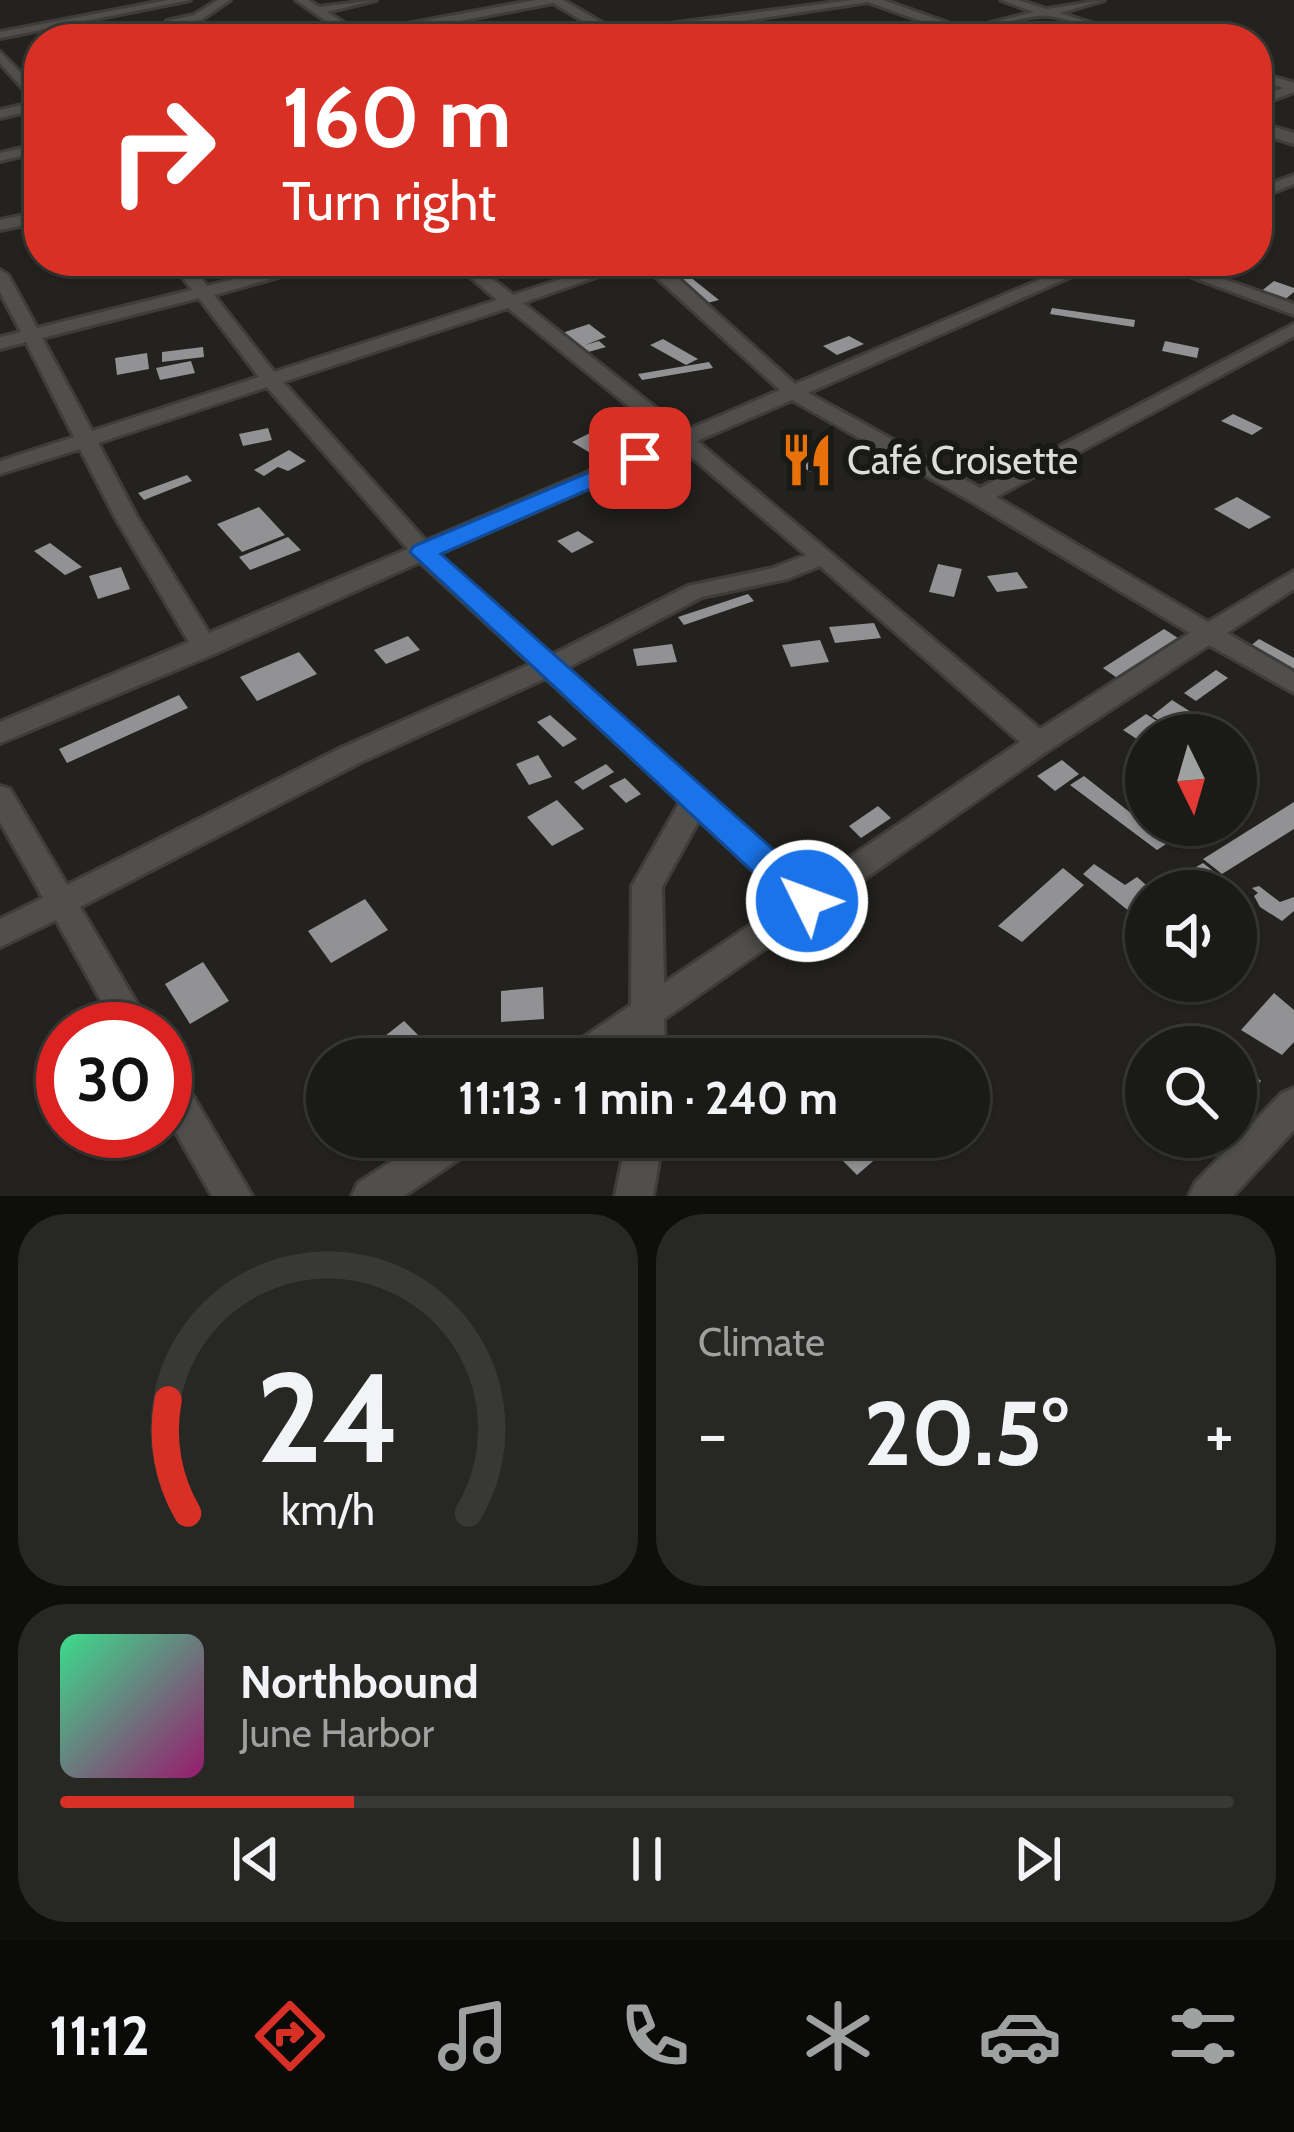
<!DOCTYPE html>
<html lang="en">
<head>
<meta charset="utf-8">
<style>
  :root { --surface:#1a1a17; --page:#272724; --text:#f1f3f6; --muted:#9fa1a1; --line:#383836; --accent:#d93025 }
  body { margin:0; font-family:Cabin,sans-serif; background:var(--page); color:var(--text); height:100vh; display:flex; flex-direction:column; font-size:45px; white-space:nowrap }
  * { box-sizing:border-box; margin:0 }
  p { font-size:39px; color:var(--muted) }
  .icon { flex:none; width:66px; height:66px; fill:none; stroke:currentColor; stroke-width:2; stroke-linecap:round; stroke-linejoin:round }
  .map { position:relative; height:1196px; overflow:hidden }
  .sheet { display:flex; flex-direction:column; gap:18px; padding:18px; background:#0e0e0d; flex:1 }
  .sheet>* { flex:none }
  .top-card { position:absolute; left:24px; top:24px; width:1248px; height:252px; border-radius:48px; box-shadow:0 3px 9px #0004,0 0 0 3px var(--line); background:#d93025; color:#fff; overflow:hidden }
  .needle { width:78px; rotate:175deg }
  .buttons { position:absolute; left:1125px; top:714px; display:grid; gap:24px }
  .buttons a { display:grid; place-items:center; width:132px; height:132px; border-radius:50%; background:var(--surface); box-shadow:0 3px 9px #0004,0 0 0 3px var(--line); font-size:60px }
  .speed { position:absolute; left:36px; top:1002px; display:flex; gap:24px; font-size:60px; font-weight:700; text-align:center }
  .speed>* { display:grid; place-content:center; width:156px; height:156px; border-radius:50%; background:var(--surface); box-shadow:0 3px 9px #0004,0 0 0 3px var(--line); line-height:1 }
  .speed .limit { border:18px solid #d22; background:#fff; color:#111 }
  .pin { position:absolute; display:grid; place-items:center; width:102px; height:102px; color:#fff; margin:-51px; border-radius:24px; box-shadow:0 6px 18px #0006 }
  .me { position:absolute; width:132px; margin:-66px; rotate:312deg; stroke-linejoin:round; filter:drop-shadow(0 0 9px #0008) }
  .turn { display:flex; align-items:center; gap:42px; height:252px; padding:0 60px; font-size:54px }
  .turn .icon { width:156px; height:156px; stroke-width:2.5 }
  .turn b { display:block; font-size:84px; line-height:102px }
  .big { font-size:90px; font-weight:800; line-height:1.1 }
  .sheet .card { flex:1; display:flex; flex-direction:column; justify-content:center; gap:18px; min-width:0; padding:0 42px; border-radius:48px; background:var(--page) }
  .sheet .dial { align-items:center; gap:0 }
  .dial svg { height:312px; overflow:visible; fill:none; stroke:var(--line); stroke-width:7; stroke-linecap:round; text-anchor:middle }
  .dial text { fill:var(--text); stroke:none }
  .song { display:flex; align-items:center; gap:36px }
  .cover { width:144px; height:144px; border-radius:18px; background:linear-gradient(135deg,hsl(150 70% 55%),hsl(320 70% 35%)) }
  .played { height:12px; border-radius:6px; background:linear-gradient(90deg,var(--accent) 25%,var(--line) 25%) }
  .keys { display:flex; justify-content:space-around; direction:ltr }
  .heat { display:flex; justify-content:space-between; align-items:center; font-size:66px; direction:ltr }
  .sheet .tiles { flex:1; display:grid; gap:18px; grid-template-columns:1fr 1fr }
  .card:last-child { grid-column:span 2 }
  .trip { position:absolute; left:306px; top:1038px; width:684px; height:120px; border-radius:60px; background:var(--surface); box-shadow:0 3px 9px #0004,0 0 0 3px var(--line); font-weight:800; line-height:120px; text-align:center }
  .menu { display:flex; height:192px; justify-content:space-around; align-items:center; background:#0a0a09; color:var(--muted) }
  .menu .icon { width:84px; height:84px }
  .menu .active { color:var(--accent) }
  .menu b { font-size:54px; color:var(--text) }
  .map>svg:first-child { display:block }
  .building { fill:#929194 }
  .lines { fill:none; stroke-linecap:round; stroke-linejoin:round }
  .minor-casing { stroke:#3e3d3b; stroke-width:6 }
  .tertiary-casing { stroke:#3e3d3b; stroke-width:6 }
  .minor { fill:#504f4c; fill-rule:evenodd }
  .tertiary { fill:#504f4c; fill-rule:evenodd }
  .route { fill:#1a73e8; stroke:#114b97; stroke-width:3 }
  .labels { text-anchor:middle; stroke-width:12; stroke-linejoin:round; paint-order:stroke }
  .poi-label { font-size:39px; fill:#dddddb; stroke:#191916; text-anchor:start }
</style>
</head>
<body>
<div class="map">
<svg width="1294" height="1196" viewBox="0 0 1294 1196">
  <rect width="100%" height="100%" fill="#23221f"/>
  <path class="building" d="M689,276l30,24 -12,3 -31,-23z
    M1274,281l20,7v4l-11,9 -24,-8z
    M1052,308l83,12 -1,7 -84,-13z
    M589,324l17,13 -21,8 14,-4 7,6 -21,6 -23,-20z
    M849,336l15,8 -27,11 -14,-9z
    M663,339l35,20 -12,6 -36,-20z
    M1165,341l34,7 -2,10 -35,-7z
    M203,347l1,10 -42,5v-10z
    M147,353l2,16 -32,6 -2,-17z
    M191,361l4,12 -35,7 -4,-12z
    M709,362l4,6 -71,12 -4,-6z
    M1233,414l30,14 -11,7 -31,-14z
    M268,428l4,12 -29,6 -4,-12z
    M596,430l21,13 -25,11 -20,-12z
    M809,447l22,16 -21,9 -22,-16z
    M289,450l17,11 -18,10 -10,-4 -14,9 -10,-6z
    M681,472l10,7 -33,17 -10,-7z
    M187,475l5,6 -48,19 -6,-7z
    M1237,497l34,20 -22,12 -35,-20z
    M259,507l26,28 -43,17 -25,-28z
    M578,531l16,11 -22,11 -15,-12z
    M288,537l13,13 -51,20 -11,-13z
    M50,543l32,24 -17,8 -31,-24z
    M938,564l24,5 -8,28 -25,-5z
    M121,567l9,22 -32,10 -9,-23z
    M1017,572l11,16 -31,4 -10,-16z
    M748,594l6,7 -70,24 -6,-8z
    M874,623l7,15 -46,5 -6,-16z
    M1164,629l17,11 -61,40 -17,-12z
    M408,636l12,14 -34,14 -12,-14z
    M1259,639l35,19v15l-45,-26z
    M820,640l9,22 -38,5 -9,-22z
    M672,644l5,18 -40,4 -4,-17z
    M299,652l18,22 -60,27 -17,-24z
    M1216,670l12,8 -32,23 -12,-8z
    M179,695l9,13 -121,55 -8,-14z
    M1172,700l19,12 -20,16 -19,-12z
    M1146,714l33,21h-33v10l-23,-15z
    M550,715l27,24 -14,8 -26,-25z
    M538,755l14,22 -23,8 -13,-21z
    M1062,760l17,14 -24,17 -18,-15z
    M606,764l8,8 -31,18 -9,-8z
    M1084,776l62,49 25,16 -14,9 -87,-65z
    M625,778l16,16 -15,9 -17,-17z
    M557,800l27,29 -32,17 -25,-29z
    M1294,802v27l-72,45 -19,-15z
    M878,806l13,12 -30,20 -12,-12z
    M1203,863l18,14 -19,14h-30l-7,-6z
    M1094,864l31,21 12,-8 16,14h-7v9l-16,12 -47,-38z
    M1063,868l21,17 -62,57 -24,-16z
    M1259,886l21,16 14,-5v14l-12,10 -22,-14 -6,-11 4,-3 -6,-5z
    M365,899l23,31 -57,33 -23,-32z
    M203,962l26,39 -39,23 -25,-40z
    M543,987l1,32 -43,3v-31z
    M1274,993l20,17v32l-12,13 -41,-25z
    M404,1021l22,22 -19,16h-18l-14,-15z
    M1236,1057l25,24 -25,22z
    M850,1137h51l-44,38 -24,-24z"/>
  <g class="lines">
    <defs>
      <path id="minor" d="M168,0h22l-190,38v-6z
        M218,0h12l-29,20 -19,3 16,16h-13l-18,-18 27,-6z
        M296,0h12l11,7 57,-7 -49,12 32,21 177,-33h27l53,31 236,-31h29l-257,39h-44l23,-6 -50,-30 -187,36h-27l7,-4z
        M1001,0h17l29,9 57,-9 -44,13 81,26c-33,0 -60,-19 -92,-23 -30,-3 -84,23 -122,23l107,-27z
        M0,52l39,39v18l-39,9v-8l35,-8 -35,-39z
        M1257,72l37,11v9l-37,14v-9l26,-9 -26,-8z
        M39,144v8l-39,9v-8z
        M1294,175v9l-37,15v-10z
        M39,212v10l-39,8v-10z
        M171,261h17l19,25 100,-25h28l-121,34 60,77 223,-72 -45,-39h18l43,34 103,-34h43l136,123 289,-123h22l-298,132 172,95 314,-164v12l-298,161 212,125 86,-51v18l-67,44 67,39v21l-85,-48 -160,105 -385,269 1,40h-34v-16l-23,16h-45l5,-11 63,-43 1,-119 48,-84 -134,-124 -185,84 -281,145 72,122h-35l-61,-109 -56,27v-28l43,-21 -43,-76v-36l10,3 57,96 274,-137 190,-84 -111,-102 -206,92 -214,89v-21l189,-80 -74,-125 -35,-68 -80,25v-13l74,-24 -48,-95 -26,7v-12l21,-5 -21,-40v-22l8,5 29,53 155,-38zM641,261l2,4 137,125 -95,41 -162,-128zM199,298l60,79 -167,54 -50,-93zM508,308l160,130 -242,103 -143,-159zM267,387l141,162 -199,84 -72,-116 -39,-74zM792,400l180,102 218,131 -150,96 -343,-288zM681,448l125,107 -33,13 -85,18 -136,69 -114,-101zM820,566l200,176 -211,143 -242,-217 135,-71 85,-18zM699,820l87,81 -122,82 -2,-96z
        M1149,261h24l121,43v11z
        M165,1064l12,5 75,127h-40l-47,-83z
        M1294,1088v42l-61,66h-44l6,-13 87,-90z
        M429,1137h50l-5,12 -70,47h-52l6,-13z
        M627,1137h36l-10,59h-38z"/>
      <path id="tertiary" d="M862,0h21l110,39h-21z
        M1257,122l37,11v11l-37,-11z"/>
    </defs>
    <use href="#minor" class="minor-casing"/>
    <use href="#tertiary" class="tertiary-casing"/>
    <use href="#minor" class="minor"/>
    <use href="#tertiary" class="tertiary"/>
  </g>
  <path class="route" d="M640,451l12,7 -3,5 -208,91 379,337 5,10 -5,10 -13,4 -12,-4 -385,-359 4,-6z"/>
  <defs>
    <symbol id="restaurant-bare" viewBox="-9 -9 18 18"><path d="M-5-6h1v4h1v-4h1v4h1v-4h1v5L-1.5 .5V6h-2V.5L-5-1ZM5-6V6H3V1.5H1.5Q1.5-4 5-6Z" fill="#e8710a" stroke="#191916" stroke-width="2.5" paint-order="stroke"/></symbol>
  </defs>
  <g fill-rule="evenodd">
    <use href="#restaurant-bare" x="769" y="422" width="76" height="76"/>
  </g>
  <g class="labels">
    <g class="poi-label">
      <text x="847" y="474">Café Croisette</text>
    </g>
  </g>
</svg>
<div class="buttons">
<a><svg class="needle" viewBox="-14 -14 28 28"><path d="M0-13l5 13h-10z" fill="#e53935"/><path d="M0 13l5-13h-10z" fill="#9fa1a1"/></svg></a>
<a><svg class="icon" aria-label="sound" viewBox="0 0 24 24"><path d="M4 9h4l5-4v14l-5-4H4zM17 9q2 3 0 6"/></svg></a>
<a><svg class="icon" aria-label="search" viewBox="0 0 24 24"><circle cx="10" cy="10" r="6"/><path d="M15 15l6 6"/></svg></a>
</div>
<div class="speed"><div class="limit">30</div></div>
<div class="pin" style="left:640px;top:458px;background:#d93025"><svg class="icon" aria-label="arrive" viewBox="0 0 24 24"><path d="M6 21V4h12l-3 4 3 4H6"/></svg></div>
<svg class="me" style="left:807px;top:901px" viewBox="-20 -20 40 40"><circle r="17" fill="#1a73e8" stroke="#fff" stroke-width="3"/><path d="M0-11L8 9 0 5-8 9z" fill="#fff"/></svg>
<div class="trip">11:13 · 1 min · 240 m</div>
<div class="top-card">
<div class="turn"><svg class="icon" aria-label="right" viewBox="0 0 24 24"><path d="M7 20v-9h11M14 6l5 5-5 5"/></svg><div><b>160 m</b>Turn right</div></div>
</div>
</div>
<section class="sheet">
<div class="tiles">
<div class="card dial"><svg viewBox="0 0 100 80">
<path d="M14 69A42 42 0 1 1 86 69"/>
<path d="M14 69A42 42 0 0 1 9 40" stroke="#d93025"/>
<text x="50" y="56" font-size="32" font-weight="700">24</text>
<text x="50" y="72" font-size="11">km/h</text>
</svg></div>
<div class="card"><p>Climate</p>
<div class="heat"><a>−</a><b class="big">20.5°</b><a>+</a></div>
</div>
<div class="card">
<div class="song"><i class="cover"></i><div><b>Northbound</b><p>June Harbor</p></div></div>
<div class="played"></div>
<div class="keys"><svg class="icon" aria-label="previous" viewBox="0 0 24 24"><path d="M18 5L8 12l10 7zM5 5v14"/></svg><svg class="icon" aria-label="pause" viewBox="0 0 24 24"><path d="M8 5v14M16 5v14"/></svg><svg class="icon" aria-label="next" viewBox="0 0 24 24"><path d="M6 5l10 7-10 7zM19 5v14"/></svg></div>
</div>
</div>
</section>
<nav class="menu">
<b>11:12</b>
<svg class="icon active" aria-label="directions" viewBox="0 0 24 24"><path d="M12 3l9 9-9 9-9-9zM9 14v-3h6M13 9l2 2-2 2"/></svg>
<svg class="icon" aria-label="music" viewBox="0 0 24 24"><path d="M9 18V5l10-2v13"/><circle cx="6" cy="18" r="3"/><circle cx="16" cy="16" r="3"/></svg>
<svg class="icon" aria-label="phone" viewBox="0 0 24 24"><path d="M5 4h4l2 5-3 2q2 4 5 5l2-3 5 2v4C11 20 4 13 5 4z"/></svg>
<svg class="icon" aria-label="climate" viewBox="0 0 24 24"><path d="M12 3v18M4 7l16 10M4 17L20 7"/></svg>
<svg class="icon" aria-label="car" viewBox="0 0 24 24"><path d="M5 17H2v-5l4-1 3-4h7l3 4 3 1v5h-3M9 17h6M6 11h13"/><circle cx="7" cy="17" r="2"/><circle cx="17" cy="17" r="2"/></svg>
<svg class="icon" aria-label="filters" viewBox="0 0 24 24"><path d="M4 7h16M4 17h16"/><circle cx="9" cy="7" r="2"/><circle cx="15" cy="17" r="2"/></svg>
</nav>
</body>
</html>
